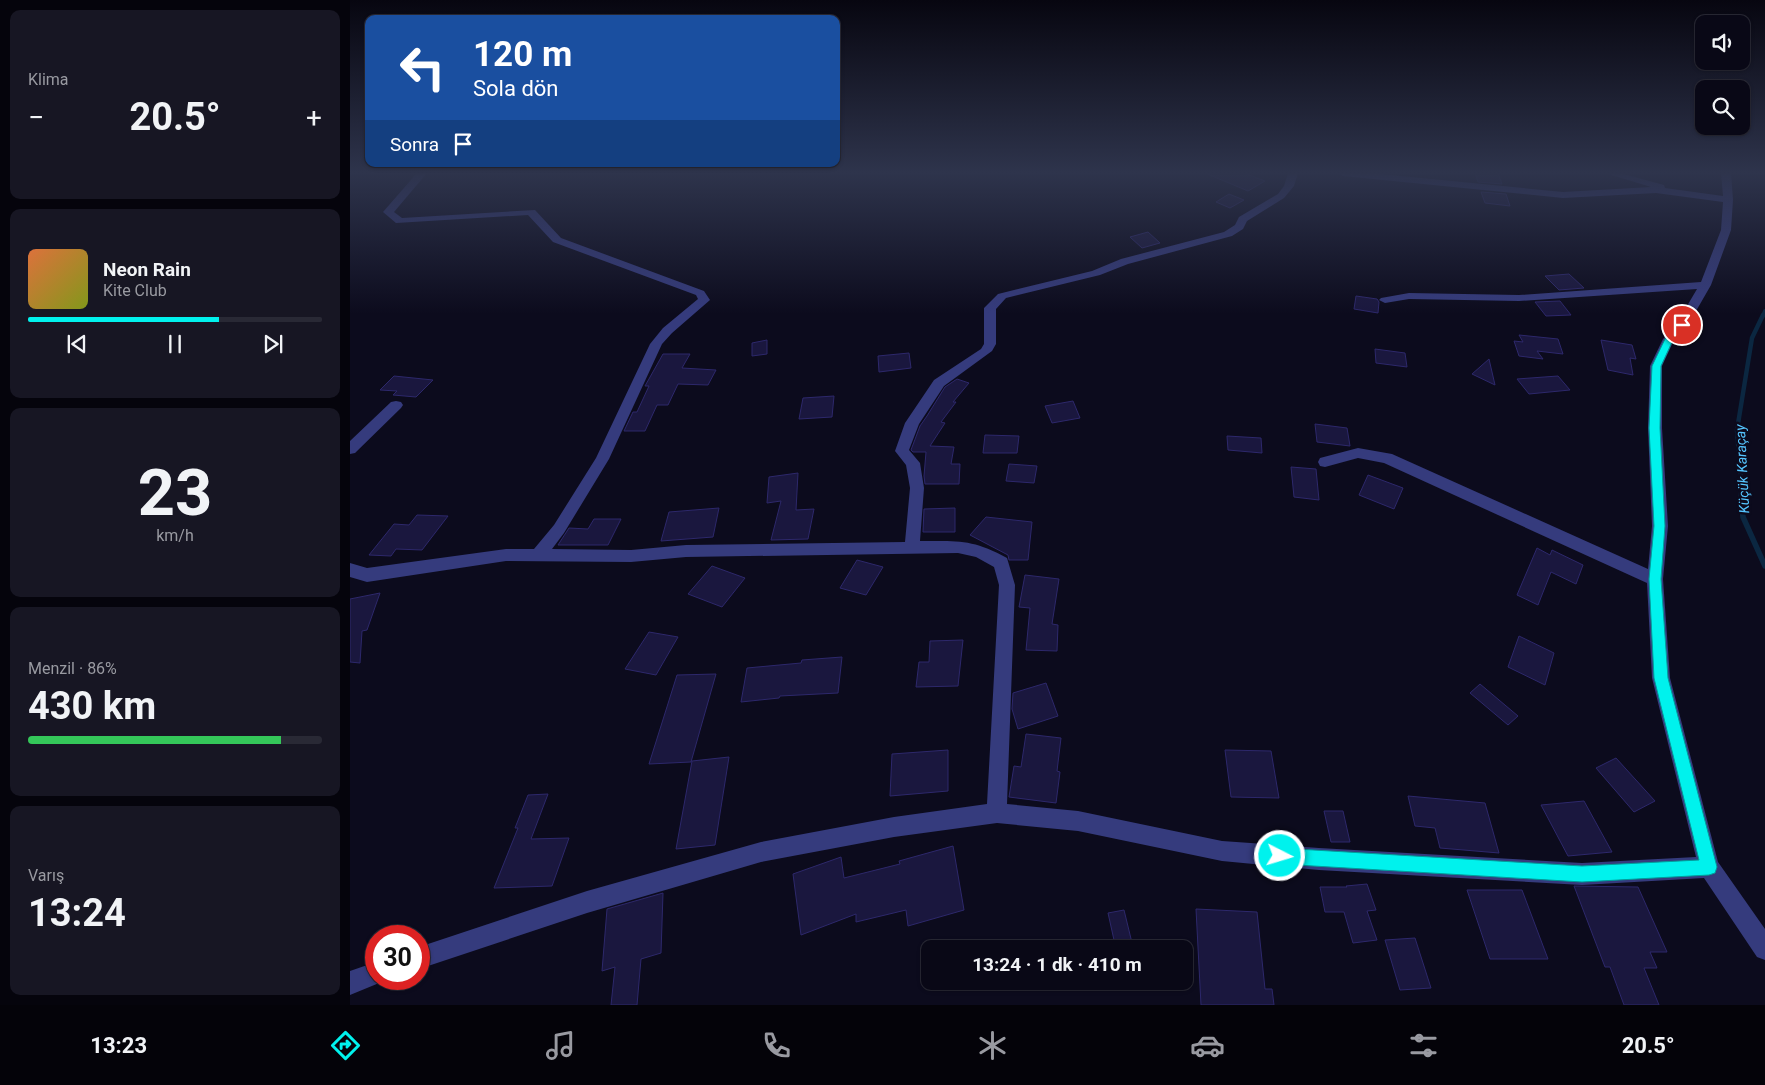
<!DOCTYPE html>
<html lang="tr">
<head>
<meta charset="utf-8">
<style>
  :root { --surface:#090816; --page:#171623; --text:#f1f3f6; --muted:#999aa1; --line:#292935; --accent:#00f2ed }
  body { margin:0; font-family:Roboto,sans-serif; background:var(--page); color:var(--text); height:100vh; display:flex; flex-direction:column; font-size:19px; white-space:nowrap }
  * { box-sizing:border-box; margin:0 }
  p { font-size:16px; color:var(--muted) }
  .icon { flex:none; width:28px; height:28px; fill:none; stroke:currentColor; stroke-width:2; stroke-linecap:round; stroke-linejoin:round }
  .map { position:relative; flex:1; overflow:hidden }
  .side { display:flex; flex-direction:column; gap:10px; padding:10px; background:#05040c; width:350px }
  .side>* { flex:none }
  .banner { position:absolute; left:15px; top:15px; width:475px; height:152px; border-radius:10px; box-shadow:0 1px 4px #0004,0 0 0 1px var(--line); background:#1a4fa0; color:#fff; overflow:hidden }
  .controls { position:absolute; left:1345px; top:15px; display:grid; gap:10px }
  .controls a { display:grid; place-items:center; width:55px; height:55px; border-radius:10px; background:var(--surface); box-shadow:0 1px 4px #0004,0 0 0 1px var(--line); font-size:25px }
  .speed { position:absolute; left:15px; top:925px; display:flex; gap:10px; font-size:25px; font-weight:700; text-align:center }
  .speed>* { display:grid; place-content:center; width:65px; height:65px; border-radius:50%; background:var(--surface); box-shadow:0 1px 4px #0004,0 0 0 1px var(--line); line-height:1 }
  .speed .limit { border:8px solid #d22; background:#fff; color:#111 }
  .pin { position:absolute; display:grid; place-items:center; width:42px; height:42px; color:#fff; margin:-21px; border:2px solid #fff; border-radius:50%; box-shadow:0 1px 5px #0007 }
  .me { position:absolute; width:55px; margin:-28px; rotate:95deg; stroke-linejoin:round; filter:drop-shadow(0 0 4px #0008) }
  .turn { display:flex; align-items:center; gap:18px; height:105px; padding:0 25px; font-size:22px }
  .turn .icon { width:65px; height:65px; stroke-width:2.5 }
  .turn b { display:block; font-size:35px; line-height:42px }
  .then { display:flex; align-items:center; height:48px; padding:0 25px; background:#0003; gap:10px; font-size:19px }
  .big { font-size:38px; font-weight:700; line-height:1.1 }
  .side .widget { flex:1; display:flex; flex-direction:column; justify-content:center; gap:8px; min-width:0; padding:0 18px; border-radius:10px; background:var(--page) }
  .side .dial { align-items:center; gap:0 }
  .dial b { font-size:65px; line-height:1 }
  .song { display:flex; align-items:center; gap:15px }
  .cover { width:60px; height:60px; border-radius:8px; background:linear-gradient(135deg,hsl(20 70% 55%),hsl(70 70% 35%)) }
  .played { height:5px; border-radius:2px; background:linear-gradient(90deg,var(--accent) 65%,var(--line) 65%) }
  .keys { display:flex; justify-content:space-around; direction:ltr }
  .heat { display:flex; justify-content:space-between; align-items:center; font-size:28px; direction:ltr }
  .charge { height:8px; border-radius:4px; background:linear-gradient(90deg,#34c759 86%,var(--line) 0) }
  .trip { position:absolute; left:571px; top:940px; width:272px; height:50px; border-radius:10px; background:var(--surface); box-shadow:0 1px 4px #0004,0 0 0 1px var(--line); font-weight:700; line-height:50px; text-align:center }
  .tabs { display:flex; height:80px; justify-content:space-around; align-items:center; background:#040309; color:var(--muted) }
  .tabs .icon { width:35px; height:35px }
  .tabs .on { color:var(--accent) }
  .tabs b { font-size:22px; color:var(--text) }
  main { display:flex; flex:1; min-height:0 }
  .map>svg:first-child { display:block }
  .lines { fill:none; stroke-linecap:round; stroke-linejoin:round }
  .stream-far2 { stroke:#0b2741; stroke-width:4 }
  .stream-far1 { stroke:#0b2741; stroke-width:4.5 }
  .stream { stroke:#0b2741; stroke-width:5.5 }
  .building { fill:#1a173e; stroke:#2d286b }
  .minor { fill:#353b7d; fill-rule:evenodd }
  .route { fill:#00f2ed; stroke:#009d9a }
  .labels { text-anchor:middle; stroke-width:5; stroke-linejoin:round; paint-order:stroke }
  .water-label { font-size:14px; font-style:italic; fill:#55c5ff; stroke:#0c0b1d }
</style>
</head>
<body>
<main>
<section class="side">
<div class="widget"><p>Klima</p>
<div class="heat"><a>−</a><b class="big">20.5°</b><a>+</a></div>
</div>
<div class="widget">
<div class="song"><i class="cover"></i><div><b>Neon Rain</b><p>Kite Club</p></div></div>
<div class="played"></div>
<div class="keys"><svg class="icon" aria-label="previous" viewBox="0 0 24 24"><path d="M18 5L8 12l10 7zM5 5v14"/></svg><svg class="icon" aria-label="pause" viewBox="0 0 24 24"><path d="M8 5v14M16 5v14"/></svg><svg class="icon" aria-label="next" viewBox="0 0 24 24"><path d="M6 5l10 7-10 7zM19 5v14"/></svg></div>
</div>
<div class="widget dial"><b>23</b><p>km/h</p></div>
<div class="widget"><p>Menzil · 86%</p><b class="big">430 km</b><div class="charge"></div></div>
<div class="widget"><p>Varış</p><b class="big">13:24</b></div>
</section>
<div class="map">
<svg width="1415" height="1005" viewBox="0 0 1415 1005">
  <rect width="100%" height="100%" fill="#0c0b1d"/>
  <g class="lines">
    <path class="stream-far2" d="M1413,316l2,-5"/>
    <path class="stream-far1" d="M1392,495l-5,-65 15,-92 11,-23"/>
    <path class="stream" d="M1391,494l2,23 22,49"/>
  </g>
  <path class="building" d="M855,173h39l21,8 -17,10z
    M1125,173h23l4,11 -24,-2z
    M1131,192l25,2 4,12 -25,-3z
    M879,194l15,6 -14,8 -14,-6z
    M798,232l12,11 -18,5 -12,-11z
    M1219,274l15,14 -25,2 -14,-14z
    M1006,296l21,3 2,3 -1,11 -24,-4z
    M1210,301l11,14 -25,1 -11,-14z
    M1169,335l39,4 5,15 -26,-3 6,8 -24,-3 -5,-15 9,1z
    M417,340v14l-15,2v-13z
    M1251,340l31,5 4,14 -6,-1 3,17 -25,-5z
    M1025,349l30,4 2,14 -31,-4z
    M559,353l2,15 -32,4 -1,-16z
    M313,354h27l-8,14 34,2 -8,15 -30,-1 -10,21h-11l-12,26h-21l9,-19h4l12,-26h-4z
    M1139,359l6,26 -23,-11z
    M44,376l39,4 -17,17 -23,-2 4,-4 -17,-1z
    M1208,376l12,14 -41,4 -12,-15z
    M607,379l12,4 -16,19h3l-15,20 4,1 -15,23 24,1 -3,17h9l-1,20h-34l-1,-8 2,-24h-13l-2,-2 9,-24 7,-10 18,-29z
    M484,396l-2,21 -33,2 4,-21z
    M723,401l7,17 -28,5 -7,-17z
    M965,424l32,4 3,18 -33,-4z
    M635,435l34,1 -2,17h-34z
    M877,436l34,2 1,15 -34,-3z
    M659,464l28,2 -3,17 -28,-2z
    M941,467l25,2 3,31 -25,-3z
    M448,473l-2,37 18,-1 -6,30 -37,1 10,-39 -14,2 2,-26z
    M1018,475l35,13 -9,21 -35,-14z
    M369,508l-6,29 -52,4 8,-29z
    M605,508v24h-32l1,-23z
    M67,515l31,1 -26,34 -26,-1 -5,7 -22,-1 25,-31 15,1z
    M636,517l46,5 -4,38h-19l-1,-5 -38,-20z
    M244,519h27l-13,26h-50l11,-17 19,1z
    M1187,548l13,7 2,-5 31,15 -7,19 -25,-12 -13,33 -21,-10z
    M507,560l26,7 -17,28 -26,-7z
    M362,566l33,12 -23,29 -34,-13z
    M675,575l34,4 -7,45 6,1 -1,26 -31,-1 4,-42 -11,-1z
    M30,593l-13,37 -5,1 -2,32 -10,-1v-63z
    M299,632l29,5 -22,38 -31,-6z
    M1169,636l35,17 -9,32 -37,-18z
    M613,640l-5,46 -42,1 3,-25h10l1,-21z
    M492,657l-4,36 -58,3 -1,2 -38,4 6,-34 54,-5 1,-3z
    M366,674l-25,88 -42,2 28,-89z
    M696,683l12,33 -40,13 -6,-20 1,-16z
    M1130,684l38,32 -10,9 -38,-32z
    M676,734l35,4 -4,33 3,1 -4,31 -47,-6 5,-31 7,1z
    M598,750v41l-58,5 2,-42z
    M875,750l46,1 8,47 -48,-1z
    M379,757l-14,88 -39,4 16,-88z
    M1266,758l39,43 -21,11 -38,-44z
    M198,794l-17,45 38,-1 -17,48 -58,2 24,-60h-3l13,-33z
    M1058,796l77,7 14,50 -59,-5 -5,-20 -20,-2z
    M1234,801l28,51 -44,4 -27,-51z
    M974,811h19l7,31h-19z
    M603,846l11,64 -56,16 -2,-16 -50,12v-8l-55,21 -8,-61 48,-17 3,21 56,-14 -1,-3z
    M1017,884l9,26 -9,1 10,29 -24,3 -9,-31h-19l-5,-25h27l-1,-1z
    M1224,886l64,1 29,65h-17l7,16h-13l15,37h-35l-14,-38h-5z
    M1117,890h55l26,69h-58z
    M313,893l-2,60 -20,6 -4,46h-26l4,-38 -13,4 5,-62z
    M846,909l61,3 8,77h7l2,16h-73z
    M774,910l9,37 -17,2 -8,-36z
    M1065,938l16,50 -31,2 -15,-50z"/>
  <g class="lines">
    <path class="minor" d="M67,173h10l-33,39 8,6 133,-8 26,28 143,53 6,9 -38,33 -10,11 -53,115 -45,74 -12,16 79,1 55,-5 219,-3 5,-54 -4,-23 -11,-14 10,-28 29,-43 47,-31 3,-5v-36l14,-14 94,-23 29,-12 103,-27 11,-7 4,-8 39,-23 6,-8 4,-13h10l-4,13 -10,12 -37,23 -4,8 -11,7 -104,28 -28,11 -94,23 -10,11v35l-4,7 -48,35 -25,38 -10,26 11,13 4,25 -4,53c38,0 53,-2 87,17l8,27 -8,219 71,7 144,30 97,7 263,15 114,-6 -44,-179 -5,-95 -263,-120 -26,-5 -33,9 -5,-1 -2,-4 2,-4 38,-10 34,6 256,115 4,-43 -4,-98 2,-62 13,-27 14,-16 20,-34 -178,12 -110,-2 -24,4 -6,-3 2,-2 28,-5 110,2 182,-13 20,-52 2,-28 -67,-9 -93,5 -220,-22 -5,-3h32l193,19 88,-5 -46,-14h15l44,12 1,3 58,8 -2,-23h10l2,27 -2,30 -20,55 -23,40 -14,15 -12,26v62l6,98 -5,53 7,99 48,184 47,67v31l-8,-3 -53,-79 -122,7 -263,-15 -97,-9 -144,-30 -81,-8 -103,14 -133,25 -174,51 -168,56v-22l168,-56 174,-49 133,-25 93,-13 12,-219 -5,-18 -18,-10 -18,-4 -272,4 -55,5 -125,-1 -139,21 -17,-5v-14l17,5 139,-19h28l20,-24 42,-67 54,-114 13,-16 35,-29 -2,-4 -143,-53 -25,-27 -132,8 -13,-11z
      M46,401l5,1 2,3 -2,3 -46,45 -5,1v-13l41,-39z
      M26,962v17h9l-1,2 -34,14v-24z"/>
  </g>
  <linearGradient id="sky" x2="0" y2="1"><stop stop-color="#070610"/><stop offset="0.55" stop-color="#2e344c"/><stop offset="1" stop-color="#2e344c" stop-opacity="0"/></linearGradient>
  <rect width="1415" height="314" fill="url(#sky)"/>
  <path class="route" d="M1332,322l5,3 -14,15 -12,26 -1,62 5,98 -4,53 7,99 49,189 -2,6 -6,2 -127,7 -302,-18 -6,-3 -2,-5 2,-6 6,-2 302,18 117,-6 -45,-182 -5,-99 5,-53 -5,-98 3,-62 14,-29 13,-14z"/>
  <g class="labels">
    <g class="water-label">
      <text transform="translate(1392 469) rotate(-93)" y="5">Küçük Karaçay</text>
    </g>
  </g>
</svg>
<div class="controls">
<a><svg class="icon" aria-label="sound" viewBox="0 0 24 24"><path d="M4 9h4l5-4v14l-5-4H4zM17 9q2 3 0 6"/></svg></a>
<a><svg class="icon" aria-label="search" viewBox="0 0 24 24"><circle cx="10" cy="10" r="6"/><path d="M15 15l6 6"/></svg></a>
</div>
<div class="speed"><div class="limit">30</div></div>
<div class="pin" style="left:1332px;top:325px;background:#d93025"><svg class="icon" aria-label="arrive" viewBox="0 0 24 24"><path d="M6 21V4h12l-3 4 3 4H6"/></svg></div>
<svg class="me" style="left:930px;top:856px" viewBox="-20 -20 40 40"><circle r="17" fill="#00f2ed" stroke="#fff" stroke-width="3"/><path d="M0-11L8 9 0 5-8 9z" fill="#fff"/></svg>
<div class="trip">13:24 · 1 dk · 410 m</div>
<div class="banner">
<div class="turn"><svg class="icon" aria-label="left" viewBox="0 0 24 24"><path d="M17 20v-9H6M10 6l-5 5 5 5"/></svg><div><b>120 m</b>Sola dön</div></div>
<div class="then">Sonra<svg class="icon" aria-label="arrive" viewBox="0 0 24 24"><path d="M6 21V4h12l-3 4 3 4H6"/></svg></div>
</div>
</div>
</main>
<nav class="tabs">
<b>13:23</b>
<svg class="icon on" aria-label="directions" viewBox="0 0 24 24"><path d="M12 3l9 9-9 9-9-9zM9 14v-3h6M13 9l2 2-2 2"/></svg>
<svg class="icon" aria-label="music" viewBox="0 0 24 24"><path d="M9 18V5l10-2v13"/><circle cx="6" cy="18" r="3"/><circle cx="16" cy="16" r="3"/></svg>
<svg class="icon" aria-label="phone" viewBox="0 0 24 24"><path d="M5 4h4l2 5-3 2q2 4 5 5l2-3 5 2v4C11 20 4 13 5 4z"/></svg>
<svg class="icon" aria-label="climate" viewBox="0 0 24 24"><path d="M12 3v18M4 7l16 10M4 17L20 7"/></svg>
<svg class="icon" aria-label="car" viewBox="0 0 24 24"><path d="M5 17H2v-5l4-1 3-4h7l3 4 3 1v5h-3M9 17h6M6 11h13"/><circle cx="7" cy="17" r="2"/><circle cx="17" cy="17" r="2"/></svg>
<svg class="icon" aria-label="filters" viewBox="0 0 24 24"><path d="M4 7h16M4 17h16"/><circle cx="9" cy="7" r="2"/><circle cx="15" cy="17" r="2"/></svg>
<b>20.5°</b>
</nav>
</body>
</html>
